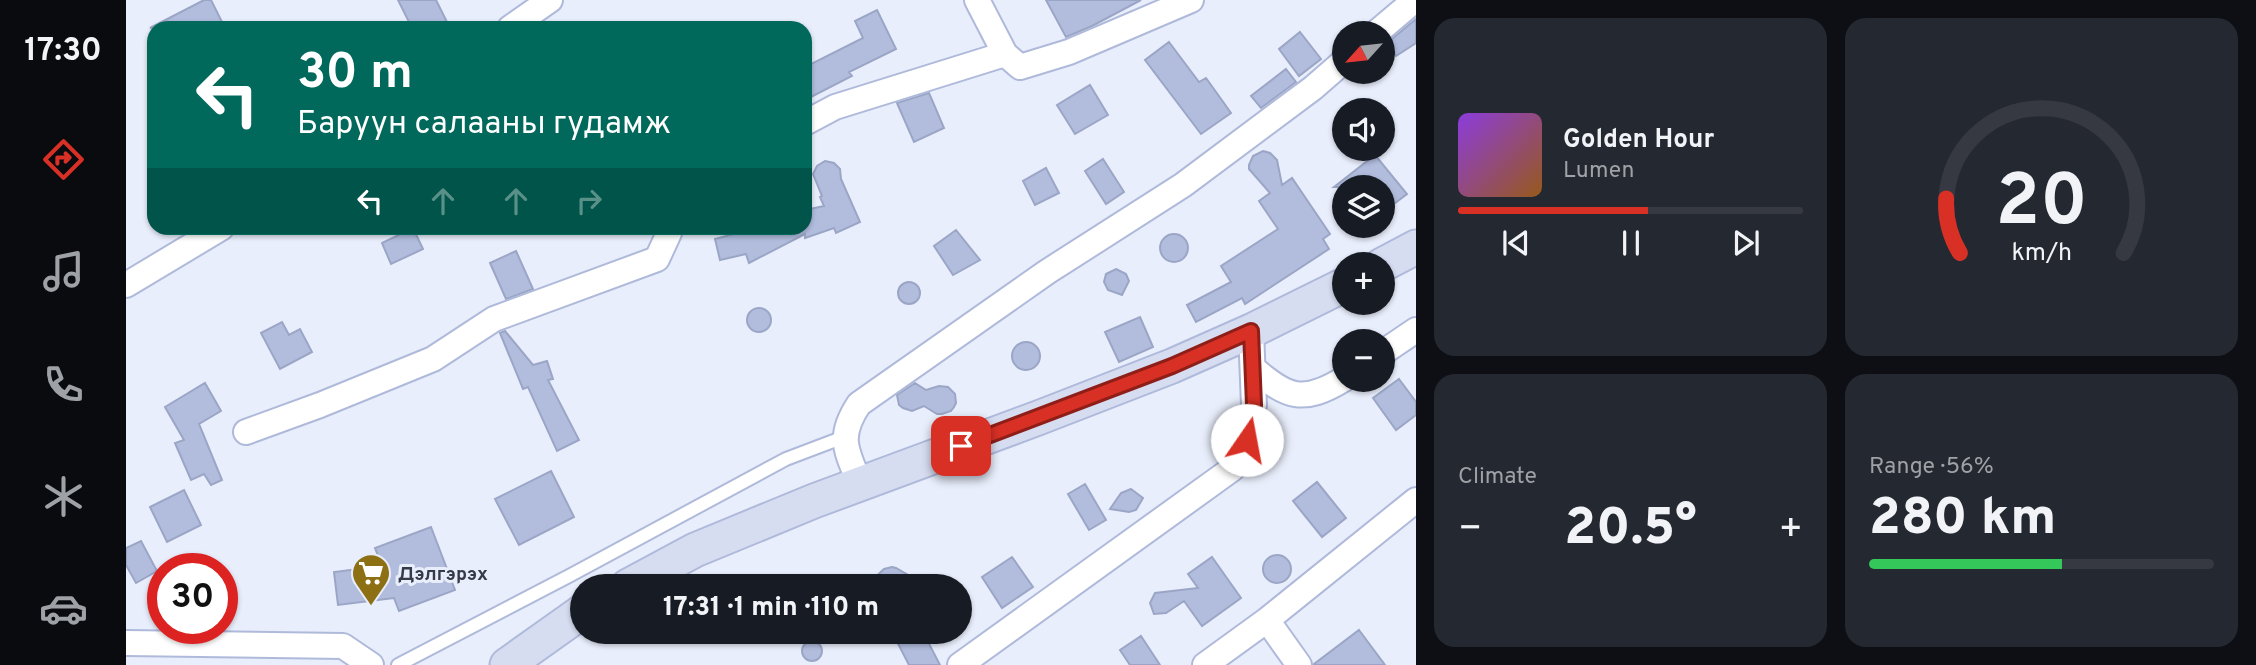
<!DOCTYPE html>
<html lang="en">
<head>
<meta charset="utf-8">
<style>
  :root { --surface:#171b24; --page:#242831; --text:#f1f3f6; --muted:#9ea1a6; --line:#363941; --accent:#d93025 }
  body { margin:0; font-family:Overpass,sans-serif; background:var(--page); color:var(--text); height:100vh; display:flex; flex-direction:column; font-size:26px; white-space:nowrap }
  * { box-sizing:border-box; margin:0 }
  p { font-size:23px; color:var(--muted) }
  .icon { flex:none; width:38px; height:38px; fill:none; stroke:currentColor; stroke-width:2; stroke-linecap:round; stroke-linejoin:round }
  .map { position:relative; flex:1; overflow:hidden }
  .details { display:flex; flex-direction:column; gap:18px; padding:18px; background:#0d0f14; width:840px }
  .details>* { flex:none }
  .banner { position:absolute; left:21px; top:21px; width:665px; height:214px; border-radius:21px; box-shadow:0 2px 5px #0004; background:#00695c; color:#fff; overflow:hidden }
  .needle { width:46px; rotate:243deg }
  .tools { position:absolute; left:1206px; top:21px; display:grid; gap:14px }
  .tools a { display:grid; place-items:center; width:63px; height:63px; border-radius:50%; background:var(--surface); box-shadow:0 2px 5px #0004; font-size:35px }
  .speed { position:absolute; left:21px; top:553px; display:flex; gap:14px; font-size:35px; font-weight:700; text-align:center }
  .speed>* { display:grid; place-content:center; width:91px; height:91px; border-radius:50%; background:var(--surface); box-shadow:0 2px 5px #0004; line-height:1 }
  .speed .limit { border:10px solid #d22; background:#fff; color:#111 }
  .pin { position:absolute; display:grid; place-items:center; width:60px; height:60px; color:#fff; margin:-30px; border-radius:14px; box-shadow:0 4px 10px #0006 }
  .me { position:absolute; width:77px; margin:-38px; rotate:12deg; stroke-linejoin:round; filter:drop-shadow(0 0 5px #0008) }
  .turn { display:flex; align-items:center; gap:24px; height:147px; padding:0 35px; font-size:32px }
  .turn .icon { width:91px; height:91px; stroke-width:2.5 }
  .turn b { display:block; font-size:49px; line-height:60px }
  .lanes { display:flex; align-items:center; height:66px; padding:0 35px; background:#0003; justify-content:center; gap:35px; direction:ltr }
  .lanes .off { opacity:.35 }
  .big { font-size:52px; font-weight:800; line-height:1.1 }
  .details .widget { flex:1; display:flex; flex-direction:column; justify-content:center; gap:10px; min-width:0; padding:0 24px; border-radius:21px; background:var(--page) }
  .details .dial { align-items:center; gap:0 }
  .dial svg { height:182px; overflow:visible; fill:none; stroke:var(--line); stroke-width:7; stroke-linecap:round; text-anchor:middle }
  .dial text { fill:var(--text); stroke:none }
  .song { display:flex; align-items:center; gap:21px }
  .cover { width:84px; height:84px; border-radius:10px; background:linear-gradient(135deg,hsl(270 70% 55%),hsl(30 70% 35%)) }
  .played { height:7px; border-radius:4px; background:linear-gradient(90deg,var(--accent) 55%,var(--line) 55%) }
  .keys { display:flex; justify-content:space-around; direction:ltr }
  .heat { display:flex; justify-content:space-between; align-items:center; font-size:38px; direction:ltr }
  .charge { height:10px; border-radius:5px; background:linear-gradient(90deg,#34c759 56%,var(--line) 0) }
  .details .tiles { flex:1; display:grid; gap:18px; grid-template-columns:repeat(2,1fr) }
  .trip { position:absolute; left:444px; top:574px; width:402px; height:70px; border-radius:35px; background:var(--surface); box-shadow:0 2px 5px #0004; font-weight:800; line-height:70px; text-align:center }
  main { display:flex; flex:1; min-height:0 }
  .dock { display:flex; flex-direction:column; width:126px; justify-content:space-around; align-items:center; background:#090b0e; color:var(--muted) }
  .dock .icon { width:49px; height:49px }
  .dock .current { color:var(--accent) }
  .dock b { font-size:32px; color:var(--text) }
  .map>svg:first-child { display:block }
  .building { fill:#b2bdde; stroke:#9ba6c6; stroke-width:2 }
  .lines { fill:none; stroke-linecap:round; stroke-linejoin:round }
  .lane-casing { stroke:#afbadb; stroke-width:16 }
  .street-casing { stroke:#afbadb; stroke-width:28 }
  .secondary-casing { stroke:#afbadb; stroke-width:37 }
  .lane { stroke:#fff; stroke-width:12 }
  .street { stroke:#fff; stroke-width:24 }
  .secondary { stroke:#d7ddf1; stroke-width:33 }
  .route-casing { stroke:#8d1f18; stroke-width:18 }
  .route { stroke:#d93025; stroke-width:12 }
  .labels { text-anchor:middle; stroke-width:6; stroke-linejoin:round; paint-order:stroke }
  .poi-label { font-size:19px; font-weight:bold; fill:#373b48; stroke:#e9eefc; text-anchor:start }
</style>
</head>
<body>
<main>
<nav class="dock">
<b>17:30</b>
<svg class="icon current" aria-label="directions" viewBox="0 0 24 24"><path d="M12 3l9 9-9 9-9-9zM9 14v-3h6M13 9l2 2-2 2"/></svg>
<svg class="icon" aria-label="music" viewBox="0 0 24 24"><path d="M9 18V5l10-2v13"/><circle cx="6" cy="18" r="3"/><circle cx="16" cy="16" r="3"/></svg>
<svg class="icon" aria-label="phone" viewBox="0 0 24 24"><path d="M5 4h4l2 5-3 2q2 4 5 5l2-3 5 2v4C11 20 4 13 5 4z"/></svg>
<svg class="icon" aria-label="climate" viewBox="0 0 24 24"><path d="M12 3v18M4 7l16 10M4 17L20 7"/></svg>
<svg class="icon" aria-label="car" viewBox="0 0 24 24"><path d="M5 17H2v-5l4-1 3-4h7l3 4 3 1v5h-3M9 17h6M6 11h13"/><circle cx="7" cy="17" r="2"/><circle cx="17" cy="17" r="2"/></svg>
</nav>
<div class="map">
<svg width="1290" height="665" viewBox="0 0 1290 665">
  <rect width="100%" height="100%" fill="#e9eefc"/>
  <path class="building" d="M78,0h7l14,28h-75z
    M272,0h38l14,28h-38z
    M920,0h95l-49,26 -26,11z
    M751,10l19,39 -47,23 3,4 -47,24v-33l58,-29 -8,-17z
    M1290,19v24l-20,13 -10,-12z
    M1174,32l21,27 -22,17 -20,-27z
    M1043,42l30,40 7,-4 25,35 -30,21 -56,-74z
    M1160,69l10,13 -35,26 -10,-12z
    M964,85l18,30 -33,19 -18,-29z
    M803,93l15,35 -30,14 -17,-39z
    M1137,151l7,2 7,7 5,25 10,-7 38,56 -7,5 6,10 -84,55 -3,-6 -46,24 -9,-17 44,-23 -10,-16 57,-37 -19,-28 11,-8 -21,-24v-4l4,-9z
    M1249,155l32,39 -25,19v-26h-48z
    M977,159l21,33 -18,12 -21,-33z
    M699,161l9,2 6,6 1,10 19,43 -24,11 -2,-5 -29,10v-4l-56,29 -3,-9 -26,6 -5,-21 42,-11h48v-18l19,-4 -4,-9 2,-1 -9,-22 4,-8z
    M920,168l13,25 -24,12 -12,-24z
    M287,228l10,21 -32,15 -9,-21z
    M830,230l24,30 -27,15 -19,-29z
    M1034 248a14 14 0 1 1 28 0a14 14 0 1 1-28 0Z
    M390,251l17,38 -27,10 -16,-36z
    M990,269l10,5 3,7 -7,14 -14,-5 -4,-8 2,-8z
    M772 293a11 11 0 1 1 22 0a11 11 0 1 1-22 0Z
    M621 320a12 12 0 1 1 24 0a12 12 0 1 1-24 0Z
    M1014,317l13,30 -34,15 -14,-30z
    M156,322l7,13 11,-6 12,23 -32,17 -19,-36z
    M379,331l28,34 14,-4 6,18 -5,1 31,60 -22,11 -29,-64 -5,2 -23,-56z
    M886 356a14 14 0 1 1 28 0a14 14 0 1 1-28 0Z
    M1273,379l17,23v13l-20,15 -23,-32z
    M79,383l16,28 -22,13 23,56 -11,5 -7,-11 -13,6 -16,-37 9,-3 -19,-33z
    M789,383l11,7 13,-4 9,1 7,7 1,9 -2,4 -3,4 -9,3h-5l-13,-8 -12,5 -9,-3 -4,-3 -2,-10z
    M425,471l23,46 -55,28 -24,-46z
    M1191,482l29,36 -24,19 -29,-36z
    M959,484l21,36 -17,10 -21,-36z
    M1005,489l12,9 -7,12 -7,2 -19,-3 11,-16z
    M58,490l17,35 -34,17 -17,-35z
    M305,527l24,63 -56,21 -5,-13 -56,7 -4,-33 48,-6 -7,-18z
    M15,541l16,30 -21,12 -10,-18v-17z
    M1137 569a14 14 0 1 1 28 0a14 14 0 1 1-28 0Z
    M886,557l21,30 -31,21 -20,-31z
    M1086,557l29,41 -39,28 -18,-25 -18,12 -12,1 -4,-11 5,-10 43,-5 -10,-14z
    M766,567l4,1 31,18h-61l18,-17z
    M1233,630l26,35h-71v-1z
    M766,632h31l17,33h-31z
    M1015,636l19,29h-30l-10,-15z
    M676 651a10 10 0 1 1 20 0a10 10 0 1 1-20 0Z"/>
  <g class="lines">
    <defs>
      <path id="lane" d="M272,665l171,-89 217,-117 58,-22"/>
      <path id="street" d="M851,0l28,54 15,13 49,-15 122,-52
        M384,28l40,-28
        M1250,33l39,-33
        M679,123l30,-16 170,-53
        M0,285l95,-57
        M1256,353l34,-23
        M1127,368c34,30 50,36 91,11
        M120,432l74,-27 113,-46 61,-40 163,-60 12,-26v-5
        M734,484c-14,-34 -23,-47 -1,-80l188,-132 136,-87 130,-97 31,-27
        M1141,620l32,45
        M0,643l217,3 28,19
        M834,665l272,-196 15,-29 7,-35 -3,-74
        M1079,665l62,-45 149,-120"/>
      <path id="secondary" d="M1256,265l34,-18
        M502,586l67,-36 119,-49 224,-83 134,-52 79,-35 93,-46
        M381,665l76,-54"/>
    </defs>
    <use href="#lane" class="lane-casing"/>
    <use href="#street" class="street-casing"/>
    <use href="#secondary" class="secondary-casing"/>
    <use href="#lane" class="lane"/>
    <use href="#street" class="street"/>
    <use href="#secondary" class="secondary"/>
  </g>
  <g class="lines">
    <defs>
      <path id="route" d="M835,446l211,-80 79,-35 3,74 -7,35"/>
    </defs>
    <use href="#route" class="route-casing"/>
    <use href="#route" class="route"/>
  </g>
  <defs>
    <symbol id="supermarket-pin" viewBox="-11 -11 22 30"><path d="M0 17L-7.5 6A9.5 9.5 0 1 1 7.5 6Z" fill="#8c7013" stroke="#e9eefc"/><path d="M-6-5.5h2.5l.6 2H6L4.5 2H-2.5L-4.4-4H-6ZM-1.5 3.2a1.3 1.3 0 1 0 .1 0ZM3 3.2a1.3 1.3 0 1 0 .1 0Z" fill="#fff"/></symbol>
  </defs>
  <g fill-rule="evenodd">
    <use href="#supermarket-pin" x="223" y="551" width="44" height="60"/>
  </g>
  <g class="labels">
    <g class="poi-label">
      <text x="272" y="580">Дэлгэрэх</text>
    </g>
  </g>
</svg>
<div class="tools">
<a><svg class="needle" viewBox="-14 -14 28 28"><path d="M0-13l5 13h-10z" fill="#e53935"/><path d="M0 13l5-13h-10z" fill="#9ea1a6"/></svg></a>
<a><svg class="icon" aria-label="sound" viewBox="0 0 24 24"><path d="M4 9h4l5-4v14l-5-4H4zM17 9q2 3 0 6"/></svg></a>
<a><svg class="icon" aria-label="layers" viewBox="0 0 24 24"><path d="M12 4l9 5-9 5-9-5zM3 14l9 5 9-5"/></svg></a>
<a>+</a>
<a>−</a>
</div>
<div class="speed"><div class="limit">30</div></div>
<div class="pin" style="left:835px;top:446px;background:#d93025"><svg class="icon" aria-label="arrive" viewBox="0 0 24 24"><path d="M6 21V4h12l-3 4 3 4H6"/></svg></div>
<svg class="me" style="left:1121px;top:440px" viewBox="-20 -20 40 40"><circle r="19" fill="#fff"/><path d="M0-13L10 11 0 6-10 11z" fill="#d93025"/></svg>
<div class="trip">17:31 · 1 min · 110 m</div>
<div class="banner">
<div class="turn"><svg class="icon" aria-label="left" viewBox="0 0 24 24"><path d="M17 20v-9H6M10 6l-5 5 5 5"/></svg><div><b>30 m</b>Баруун салааны гудамж</div></div>
<div class="lanes"><svg class="icon" aria-label="left" viewBox="0 0 24 24"><path d="M17 20v-9H6M10 6l-5 5 5 5"/></svg><svg class="icon off" aria-label="ahead" viewBox="0 0 24 24"><path d="M12 20V5M6 11l6-6 6 6"/></svg><svg class="icon off" aria-label="ahead" viewBox="0 0 24 24"><path d="M12 20V5M6 11l6-6 6 6"/></svg><svg class="icon off" aria-label="right" viewBox="0 0 24 24"><path d="M7 20v-9h11M14 6l5 5-5 5"/></svg></div>
</div>
</div>
<section class="details">
<div class="tiles">
<div class="widget">
<div class="song"><i class="cover"></i><div><b>Golden Hour</b><p>Lumen</p></div></div>
<div class="played"></div>
<div class="keys"><svg class="icon" aria-label="previous" viewBox="0 0 24 24"><path d="M18 5L8 12l10 7zM5 5v14"/></svg><svg class="icon" aria-label="pause" viewBox="0 0 24 24"><path d="M8 5v14M16 5v14"/></svg><svg class="icon" aria-label="next" viewBox="0 0 24 24"><path d="M6 5l10 7-10 7zM19 5v14"/></svg></div>
</div>
<div class="widget dial"><svg viewBox="0 0 100 80">
<path d="M14 69A42 42 0 1 1 86 69"/>
<path d="M14 69A42 42 0 0 1 8 45" stroke="#d93025"/>
<text x="50" y="56" font-size="32" font-weight="700">20</text>
<text x="50" y="72" font-size="11">km/h</text>
</svg></div>
<div class="widget"><p>Climate</p>
<div class="heat"><a>−</a><b class="big">20.5°</b><a>+</a></div>
</div>
<div class="widget"><p>Range · 56%</p><b class="big">280 km</b><div class="charge"></div></div>
</div>
</section>
</main>
</body>
</html>
